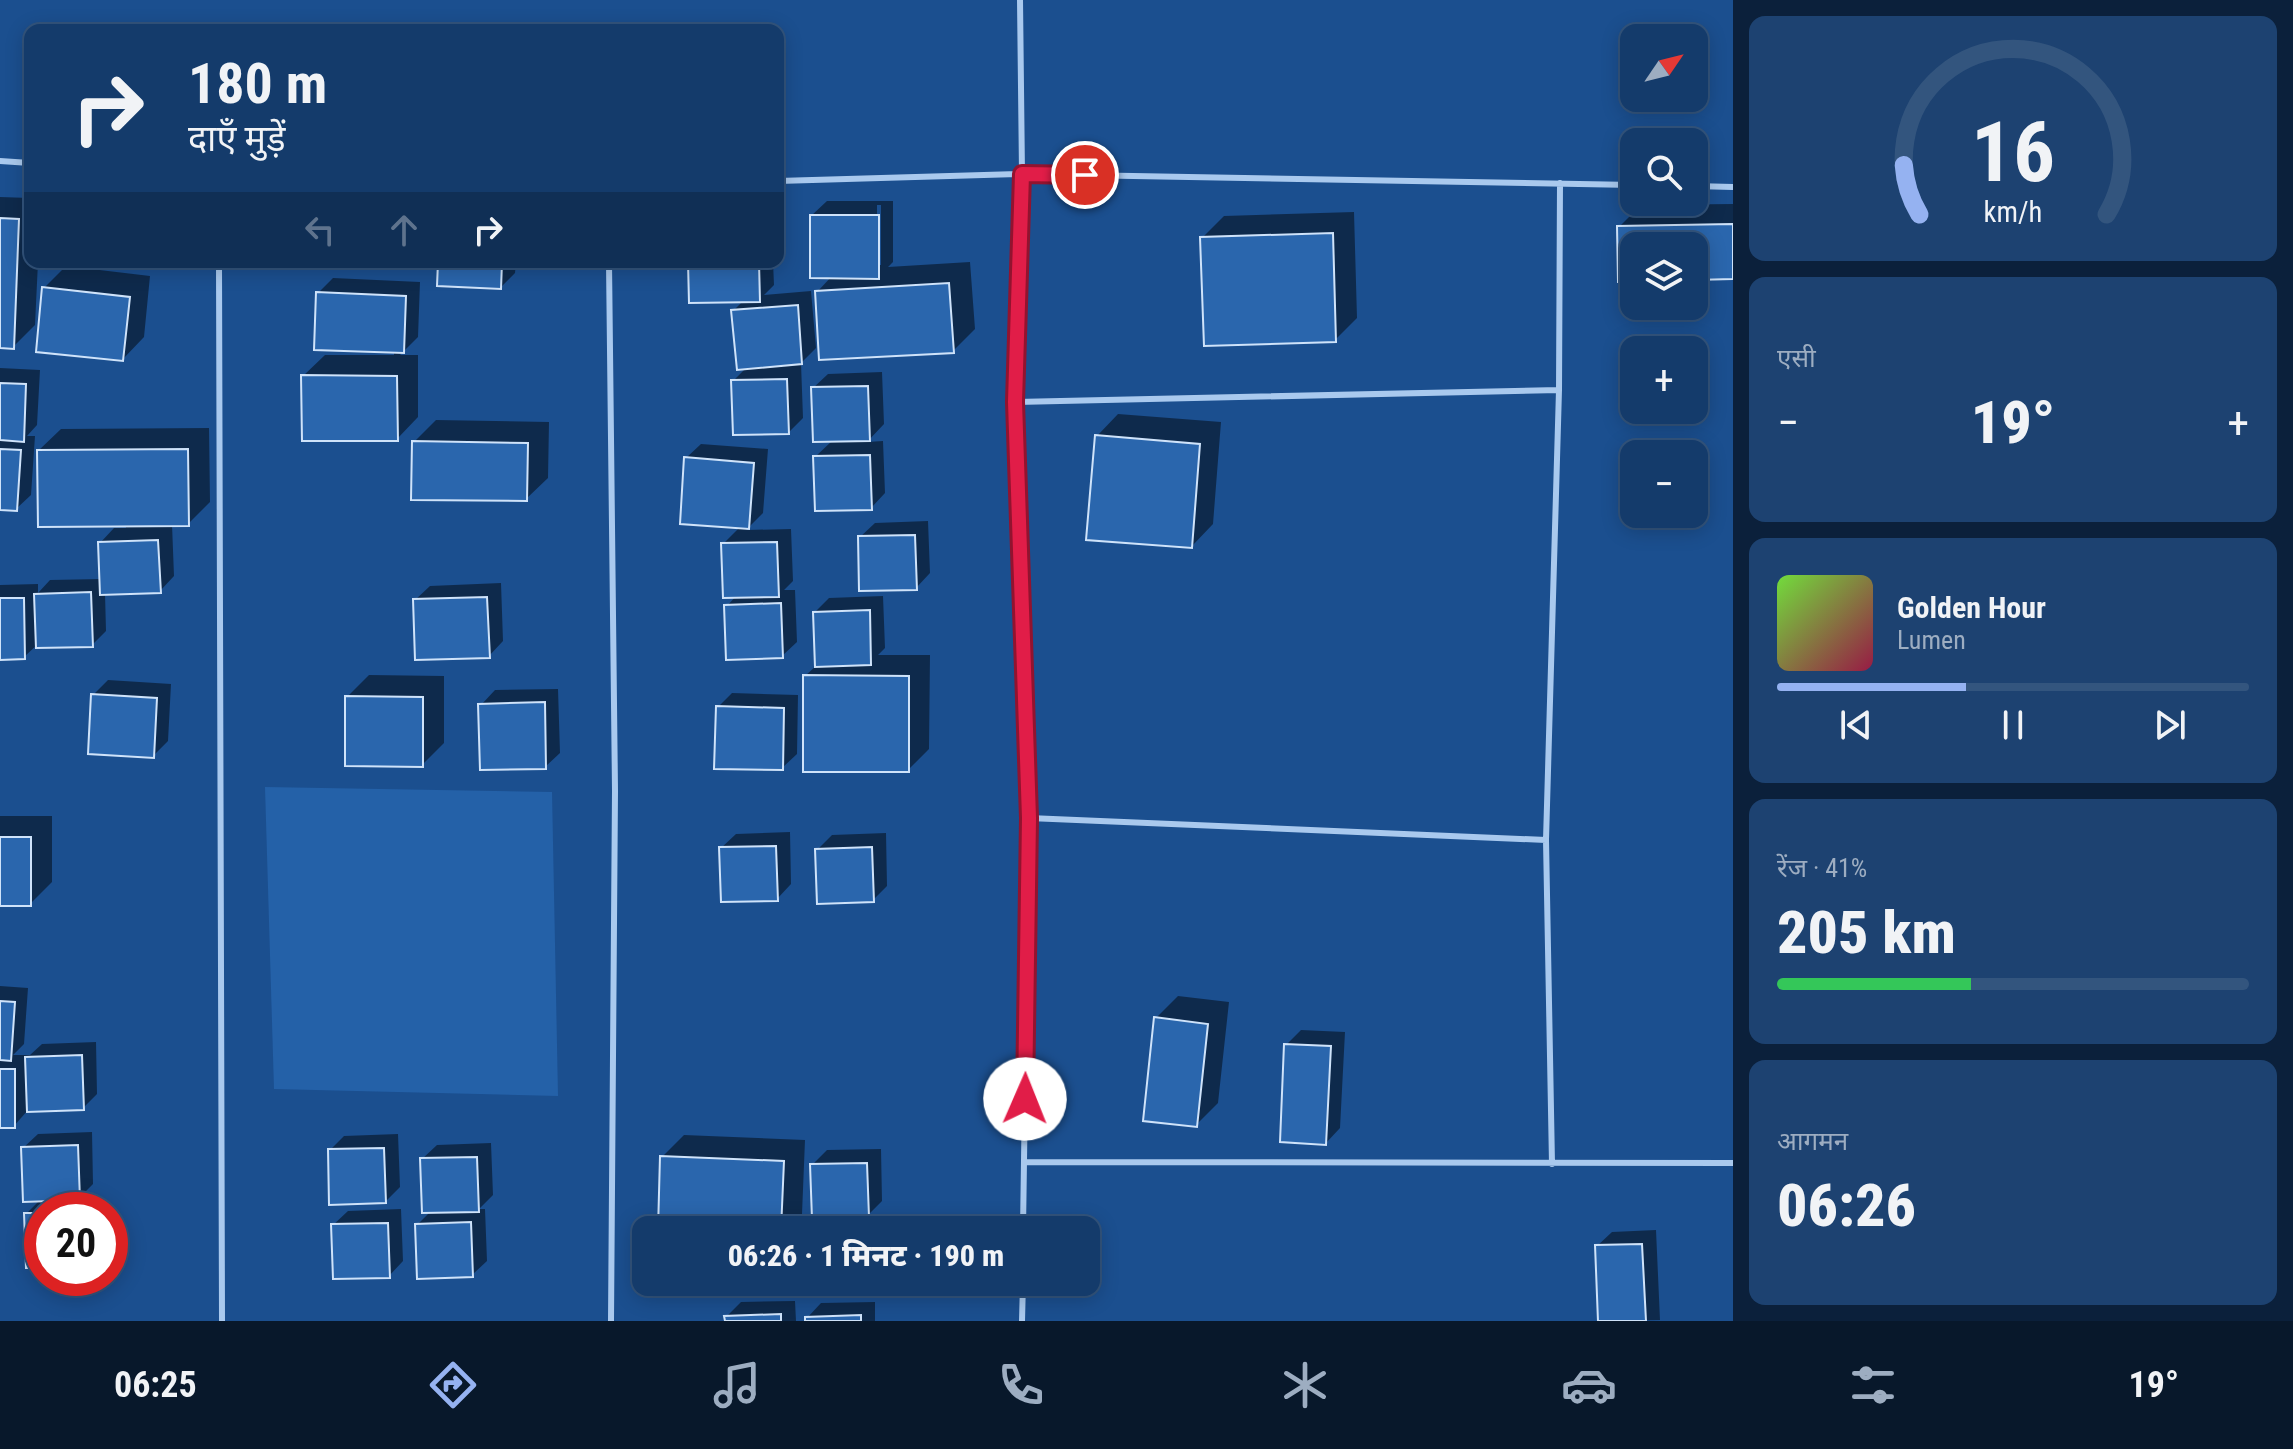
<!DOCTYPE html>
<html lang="hi">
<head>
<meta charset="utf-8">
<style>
  :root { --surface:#143b6b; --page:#1d4271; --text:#f1f3f6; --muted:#9dadc1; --line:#33557e; --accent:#95b2f1 }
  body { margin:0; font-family:"Roboto Condensed","Noto Sans Devanagari",sans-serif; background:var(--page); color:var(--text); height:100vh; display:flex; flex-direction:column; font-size:30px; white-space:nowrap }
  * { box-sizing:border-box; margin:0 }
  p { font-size:26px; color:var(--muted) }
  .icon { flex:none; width:44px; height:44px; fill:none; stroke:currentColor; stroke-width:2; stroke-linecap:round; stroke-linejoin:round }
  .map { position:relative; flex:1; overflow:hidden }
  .panel { display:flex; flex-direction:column; gap:16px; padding:16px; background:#0b203b; width:560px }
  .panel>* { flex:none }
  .top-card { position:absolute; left:24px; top:24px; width:760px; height:244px; border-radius:16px; box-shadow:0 4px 20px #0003,0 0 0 2px var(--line); background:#143b6b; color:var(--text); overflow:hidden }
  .needle { width:52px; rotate:55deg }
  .tools { position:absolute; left:1620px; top:24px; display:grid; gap:16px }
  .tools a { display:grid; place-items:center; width:88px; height:88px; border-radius:16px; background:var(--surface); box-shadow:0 4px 20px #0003,0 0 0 2px var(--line); font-size:40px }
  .speed { position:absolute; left:24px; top:1192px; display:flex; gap:16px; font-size:40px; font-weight:700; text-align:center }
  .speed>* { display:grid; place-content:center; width:104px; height:104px; border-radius:50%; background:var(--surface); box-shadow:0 4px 20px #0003,0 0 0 2px var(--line); line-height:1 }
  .speed .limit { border:12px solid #d22; background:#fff; color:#111 }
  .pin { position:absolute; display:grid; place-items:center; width:68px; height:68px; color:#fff; margin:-34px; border:4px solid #fff; border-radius:50%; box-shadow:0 2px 8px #0007 }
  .me { position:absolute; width:88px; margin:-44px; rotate:1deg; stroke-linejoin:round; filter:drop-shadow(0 0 6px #0008) }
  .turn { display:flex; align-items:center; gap:28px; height:168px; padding:0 32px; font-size:36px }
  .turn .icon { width:104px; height:104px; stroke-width:2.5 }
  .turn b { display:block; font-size:56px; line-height:68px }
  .lanes { display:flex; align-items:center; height:76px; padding:0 32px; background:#0003; justify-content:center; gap:40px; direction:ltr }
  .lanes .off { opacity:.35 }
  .big { font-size:60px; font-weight:800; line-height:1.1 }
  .panel .card { flex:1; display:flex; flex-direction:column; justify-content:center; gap:12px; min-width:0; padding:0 28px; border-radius:16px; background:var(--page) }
  .panel .dial { align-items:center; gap:0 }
  .dial svg { height:208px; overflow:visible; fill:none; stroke:var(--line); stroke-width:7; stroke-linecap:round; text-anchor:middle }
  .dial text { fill:var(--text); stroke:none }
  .song { display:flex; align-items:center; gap:24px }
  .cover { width:96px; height:96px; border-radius:12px; background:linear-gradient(135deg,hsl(100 70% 55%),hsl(340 70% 35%)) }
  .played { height:8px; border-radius:4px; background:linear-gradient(90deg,var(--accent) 40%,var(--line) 40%) }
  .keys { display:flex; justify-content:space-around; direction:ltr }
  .heat { display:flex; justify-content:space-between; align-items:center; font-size:44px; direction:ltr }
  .charge { height:12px; border-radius:6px; background:linear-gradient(90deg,#34c759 41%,var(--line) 0) }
  .trip { position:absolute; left:632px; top:1216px; width:468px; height:80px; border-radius:16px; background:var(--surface); box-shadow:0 4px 20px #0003,0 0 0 2px var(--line); font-weight:800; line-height:80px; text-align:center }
  .menu { display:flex; height:128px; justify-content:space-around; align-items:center; background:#08182b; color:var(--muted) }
  .menu .icon { width:56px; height:56px }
  .menu .active { color:var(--accent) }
  .menu b { font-size:36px; color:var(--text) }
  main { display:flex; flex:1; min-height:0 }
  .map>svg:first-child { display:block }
  .green { fill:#2461a8 }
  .shadow { fill:#0007; fill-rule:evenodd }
  .building { fill:#2a66ad; stroke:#cfe3fa; stroke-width:2 }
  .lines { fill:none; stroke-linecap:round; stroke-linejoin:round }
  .service { stroke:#a9c9ee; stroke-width:6 }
  .route-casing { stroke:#92132f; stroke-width:20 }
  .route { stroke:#e11d48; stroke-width:14 }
</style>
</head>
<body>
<main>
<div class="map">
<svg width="1733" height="1321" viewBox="0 0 1733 1321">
  <rect width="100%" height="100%" fill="#1b4f8f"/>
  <path class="green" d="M265,787l287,5 6,304 -284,-7z"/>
  <path class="shadow" d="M0,197l30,1v64h8l-3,63 -22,22 -13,-1z
    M827,201h66v61l-5,5 82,-5 5,67 -22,22 -136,-59 15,-16 -20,-61zM877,205h4v60h-4z
    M1733,204v73l-39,1v-32h-60v33l-15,-52 22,-22z
    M1354,212l3,106 -22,22 -133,-102 22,-22z
    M440,262h76l-1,11 -14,14z
    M690,262h83l1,23 -10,10 47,-4 5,57 -15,15 2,55 -14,14 -56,-51 14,-14 -14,-56 11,-11z
    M66,266l84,10 -6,61 -21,22 -79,-71z
    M333,278l87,4 -2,55 -18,18h18v62l-21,22 -94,-63 22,-21h69v-4l-76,-58z
    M0,368l40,2 -3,55 -10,11h8l-4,59 -15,14 -16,-1z
    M882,372l2,52 -17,18 16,-1 2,52 -14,15 -56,-51 18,-17 -20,-52 15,-14z
    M1118,414l103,8 -8,102 -21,22 -95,-110z
    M436,420l113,2 -1,56 -22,21 -112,-57z
    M209,428l1,74 -22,22h-16l2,52 -14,15 -55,2 1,38 -14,14 -54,-1 -14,13 -24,1v-73l38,-1v9l12,-13 51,-1 -1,-36 14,-15h12l-1,-4 -86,-74 22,-21z
    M701,444l67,5 -5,64 -17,17 45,-1 2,52 -9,9h11l2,52 -15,14 -55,-50 9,-10 -13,-52 18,-18 -55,-68z
    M928,521l2,52 -14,15 -56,-51 15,-14z
    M501,583l2,58 -14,15 -74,-56 15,-14z
    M883,596l2,52 -7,7h52l-1,94 -21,21 -103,-94 12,-11 -2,-53 14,-14z
    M369,675l75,1v67l-22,22 -75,-68z
    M108,680l63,4 -3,57 -14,14 -61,-60z
    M558,689l2,64 -15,14 -64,-62 14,-15z
    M732,693l66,2 -1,59 -15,14 -64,-61z
    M0,816h52v66l-22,22h-30z
    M790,832l1,52 -14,15 -56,-51 15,-14z
    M886,833l1,53 -14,14 -56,-50 15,-15z
    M0,986l28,2 -4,56 -11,11h17l12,-11 54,-2 1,52 -14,14 -55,2 -14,16h-14z
    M1178,996l51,6 -11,101 -22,22 -40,-107z
    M1301,1030l44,2 -5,96 -14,15 -40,-98z
    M92,1132l1,52 -14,14h16v12h-53v56l-16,-52 15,-15 -18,-51 15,-14z
    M398,1134l2,53 -14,14 -56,-51 14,-14z
    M684,1135l121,5 -3,74 -16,16h-126l2,-73z
    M491,1143l2,52 -14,14h6l2,52 -15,14 -55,-50 14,-14 -9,-52 15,-14z
    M881,1149l1,52 -14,14 -56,-50 15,-15z
    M401,1209l2,52 -14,15 -56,-51 15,-14z
    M1656,1230l4,90 -60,1 -3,-75 15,-14z
    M795,1301l1,20h-69v-5l14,-14z
    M875,1302v19h-68v-3l14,-15z"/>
  <path class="building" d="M810,215h69v64l-69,-1z
    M0,218l19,1 -5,130 -14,-1z
    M1733,224v55l-39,1v-34h-60v35l-16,1 -1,-56z
    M1333,233l3,109 -132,4 -4,-109z
    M438,262h64l-1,27 -64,-3z
    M688,262h71l1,40 -71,1z
    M949,283l5,70 -135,7 -4,-69z
    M42,287l88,10 -7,64 -87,-9z
    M316,292l90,4 -2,57 -90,-3z
    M798,305l4,59 -65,6 -6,-60z
    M301,375l96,1 1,65h-96z
    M787,379l2,55 -56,1 -2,-55z
    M0,383l26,1 -2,58 -24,-2z
    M868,386l2,55 -57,1 -2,-55z
    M1095,435l105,9 -8,104 -106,-8z
    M412,441l116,2 -1,58 -116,-1z
    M0,449l21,1 -4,61 -17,-1z
    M188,449l1,77 -151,1 -1,-77z
    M870,455l2,55 -57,1 -2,-55z
    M684,457l70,6 -5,66 -69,-5z
    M915,535l2,55 -58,1 -1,-55z
    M158,540l3,53 -61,2 -2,-53z
    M777,542l2,55 -56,1 -2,-55z
    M91,592l2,55 -57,1 -2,-54z
    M487,597l3,61 -75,2 -2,-61z
    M0,598h24l1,61 -25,1z
    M781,603l2,55 -57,2 -2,-55z
    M870,610l1,55 -56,2 -2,-55z
    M803,675l106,1v96h-106z
    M91,694l66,4 -3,60 -66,-4z
    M345,696l78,1v70l-78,-1z
    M545,702l1,67 -66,1 -2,-66z
    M716,706l68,2 -1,62 -69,-1z
    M0,837h31v69h-31z
    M776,846l2,55 -57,1 -2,-55z
    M872,847l2,55 -57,2 -2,-55z
    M0,1001l15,1 -4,59 -11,-1z
    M1154,1017l54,7 -11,103 -54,-6z
    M1284,1044l47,2 -5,99 -46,-3z
    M82,1055l2,55 -57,2 -2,-55z
    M0,1069h15v59h-15z
    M78,1145l2,55 -57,2 -2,-55z
    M384,1148l2,55 -57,2 -1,-56z
    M660,1156l124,5 -3,69h-123z
    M477,1157l2,55 -57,1 -2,-55z
    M867,1163l2,54 -57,2 -2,-55z
    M24,1213h18v55h-16z
    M471,1222l2,55 -56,2 -2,-55z
    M388,1223l2,55 -57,1 -2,-55z
    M1642,1244l4,77h-48l-3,-76z
    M781,1314v7h-56l-1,-5z
    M861,1315v6h-56v-4z"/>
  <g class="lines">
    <path class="service" d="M1020,0l2,174 -7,228 14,416 -6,412
      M0,161l30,2
      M778,181l244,-7 612,11
      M1694,186l39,1
      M219,262l3,1059
      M609,262l6,529 -4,530
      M1015,402l544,-12
      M1029,818l517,22
      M1024,1162l709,1
      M1552,1164l-6,-324 13,-450 1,-207
      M1022,1321l1,-39"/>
  </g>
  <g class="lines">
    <defs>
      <path id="route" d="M1025,1099l4,-281 -14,-416 7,-228 63,1"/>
    </defs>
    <use href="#route" class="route-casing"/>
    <use href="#route" class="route"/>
  </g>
</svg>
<div class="tools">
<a><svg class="needle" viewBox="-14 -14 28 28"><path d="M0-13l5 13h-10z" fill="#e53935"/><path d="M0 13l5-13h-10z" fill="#9dadc1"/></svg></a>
<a><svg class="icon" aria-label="search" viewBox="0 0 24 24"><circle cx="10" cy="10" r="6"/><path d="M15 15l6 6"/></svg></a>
<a><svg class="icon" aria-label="layers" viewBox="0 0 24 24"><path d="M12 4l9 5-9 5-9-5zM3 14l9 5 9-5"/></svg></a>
<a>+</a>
<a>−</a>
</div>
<div class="speed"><div class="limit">20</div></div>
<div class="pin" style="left:1085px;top:175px;background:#d93025"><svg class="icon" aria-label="arrive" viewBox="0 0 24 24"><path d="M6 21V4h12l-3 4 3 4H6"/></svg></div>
<svg class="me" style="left:1025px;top:1099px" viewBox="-20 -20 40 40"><circle r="19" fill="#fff"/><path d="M0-13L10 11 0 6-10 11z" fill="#e11d48"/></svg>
<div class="trip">06:26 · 1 मिनट · 190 m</div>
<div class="top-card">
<div class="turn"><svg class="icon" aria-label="right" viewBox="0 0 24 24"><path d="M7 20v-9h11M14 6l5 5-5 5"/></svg><div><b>180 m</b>दाएँ मुड़ें</div></div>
<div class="lanes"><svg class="icon off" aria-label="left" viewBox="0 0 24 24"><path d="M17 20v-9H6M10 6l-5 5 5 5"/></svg><svg class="icon off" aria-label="ahead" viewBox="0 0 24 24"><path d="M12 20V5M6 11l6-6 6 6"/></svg><svg class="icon" aria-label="right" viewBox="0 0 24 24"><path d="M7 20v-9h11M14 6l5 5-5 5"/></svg></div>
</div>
</div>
<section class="panel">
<div class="card dial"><svg viewBox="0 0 100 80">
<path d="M14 69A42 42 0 1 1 86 69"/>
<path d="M14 69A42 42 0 0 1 8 50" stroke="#95b2f1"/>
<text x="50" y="56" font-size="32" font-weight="700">16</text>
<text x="50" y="72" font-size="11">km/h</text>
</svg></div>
<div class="card"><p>एसी</p>
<div class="heat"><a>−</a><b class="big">19°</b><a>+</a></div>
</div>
<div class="card">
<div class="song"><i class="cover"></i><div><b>Golden Hour</b><p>Lumen</p></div></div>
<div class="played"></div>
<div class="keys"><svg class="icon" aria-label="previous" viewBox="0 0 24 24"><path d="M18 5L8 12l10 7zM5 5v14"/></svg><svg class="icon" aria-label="pause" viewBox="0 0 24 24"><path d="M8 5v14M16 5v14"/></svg><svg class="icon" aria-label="next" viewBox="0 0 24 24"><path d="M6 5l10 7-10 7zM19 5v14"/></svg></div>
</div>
<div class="card"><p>रेंज · 41%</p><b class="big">205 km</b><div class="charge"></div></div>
<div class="card"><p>आगमन</p><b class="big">06:26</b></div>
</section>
</main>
<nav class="menu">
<b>06:25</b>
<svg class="icon active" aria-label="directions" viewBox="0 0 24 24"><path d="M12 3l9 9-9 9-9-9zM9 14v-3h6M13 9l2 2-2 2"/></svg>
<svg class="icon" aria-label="music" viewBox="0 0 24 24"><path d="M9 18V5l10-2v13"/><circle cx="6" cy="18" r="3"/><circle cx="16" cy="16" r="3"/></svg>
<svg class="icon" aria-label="phone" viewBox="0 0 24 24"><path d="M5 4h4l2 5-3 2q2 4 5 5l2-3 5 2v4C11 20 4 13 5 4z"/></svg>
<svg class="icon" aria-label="climate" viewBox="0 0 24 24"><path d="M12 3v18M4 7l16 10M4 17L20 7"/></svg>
<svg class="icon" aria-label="car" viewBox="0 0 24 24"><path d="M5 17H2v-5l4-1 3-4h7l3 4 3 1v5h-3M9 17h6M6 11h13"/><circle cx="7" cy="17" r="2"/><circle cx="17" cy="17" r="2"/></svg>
<svg class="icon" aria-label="filters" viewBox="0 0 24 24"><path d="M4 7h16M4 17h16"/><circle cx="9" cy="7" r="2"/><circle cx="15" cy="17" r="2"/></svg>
<b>19°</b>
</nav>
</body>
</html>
